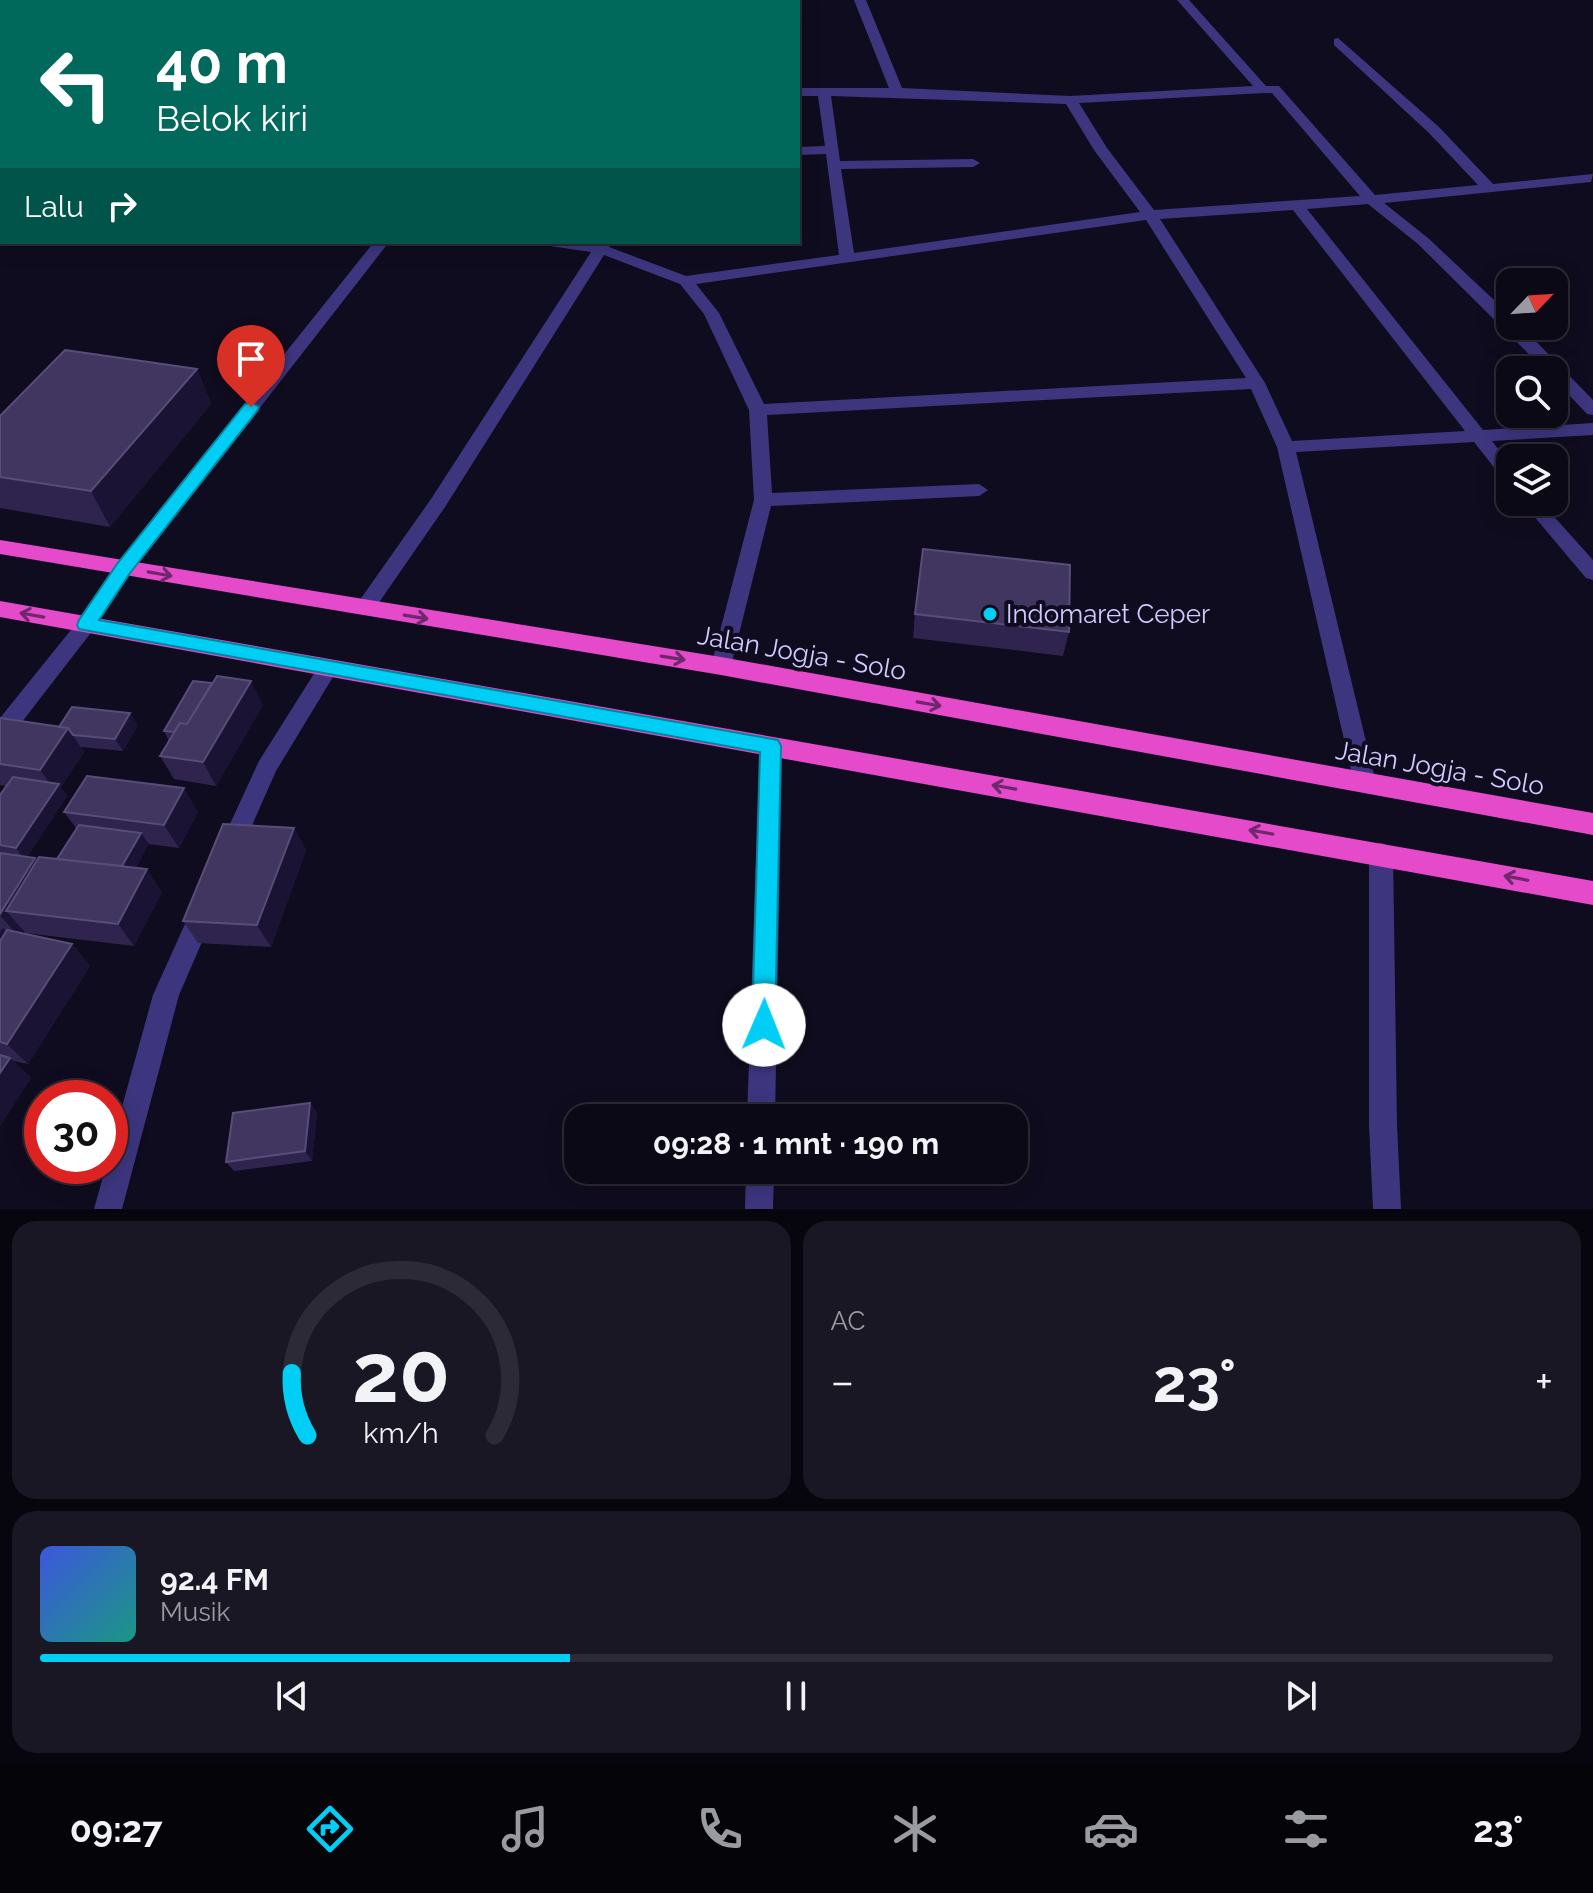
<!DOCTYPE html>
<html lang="id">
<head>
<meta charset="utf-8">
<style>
  :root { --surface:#0c0917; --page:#1a1724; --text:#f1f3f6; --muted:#9a9aa1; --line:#2c2a36; --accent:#00cef4 }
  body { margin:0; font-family:Raleway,sans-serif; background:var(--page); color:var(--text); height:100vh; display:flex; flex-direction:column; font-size:30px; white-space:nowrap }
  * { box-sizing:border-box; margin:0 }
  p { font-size:26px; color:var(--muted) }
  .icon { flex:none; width:44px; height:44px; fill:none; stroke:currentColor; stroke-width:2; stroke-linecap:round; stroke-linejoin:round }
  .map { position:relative; height:1209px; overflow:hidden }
  .panel { display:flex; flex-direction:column; gap:12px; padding:12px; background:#07050d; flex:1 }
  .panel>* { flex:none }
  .banner { position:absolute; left:0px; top:0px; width:800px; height:244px; box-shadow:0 4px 20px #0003,0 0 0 2px var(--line); background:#00695c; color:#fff; overflow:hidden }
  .needle { width:52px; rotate:65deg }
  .buttons { position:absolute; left:1496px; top:268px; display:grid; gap:16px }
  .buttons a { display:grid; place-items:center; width:72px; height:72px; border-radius:16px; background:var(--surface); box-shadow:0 4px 20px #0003,0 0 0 2px var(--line); font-size:40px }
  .speed { position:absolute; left:24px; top:1080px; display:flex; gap:16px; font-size:40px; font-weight:700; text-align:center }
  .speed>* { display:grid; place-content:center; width:104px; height:104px; border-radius:50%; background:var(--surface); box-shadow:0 4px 20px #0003,0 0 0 2px var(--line); line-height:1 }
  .speed .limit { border:12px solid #d22; background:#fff; color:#111 }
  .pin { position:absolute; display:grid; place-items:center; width:68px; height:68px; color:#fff; margin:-82px -34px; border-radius:50% 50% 50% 0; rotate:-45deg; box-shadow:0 0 8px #0007 }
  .pin .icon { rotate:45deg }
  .me { position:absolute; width:88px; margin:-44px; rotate:1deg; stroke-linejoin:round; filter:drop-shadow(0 0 6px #0008) }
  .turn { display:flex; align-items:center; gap:28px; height:168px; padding:0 24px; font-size:36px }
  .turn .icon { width:104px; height:104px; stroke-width:2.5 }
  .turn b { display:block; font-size:56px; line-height:68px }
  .then { display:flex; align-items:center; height:76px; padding:0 24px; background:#0003; gap:16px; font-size:30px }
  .big { font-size:60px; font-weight:700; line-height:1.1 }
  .panel .widget { flex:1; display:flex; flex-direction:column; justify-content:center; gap:12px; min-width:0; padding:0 28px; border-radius:24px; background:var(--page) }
  .panel .dial { align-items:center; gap:0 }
  .dial svg { height:208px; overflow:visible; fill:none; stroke:var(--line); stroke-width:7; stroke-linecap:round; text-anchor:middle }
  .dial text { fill:var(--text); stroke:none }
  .song { display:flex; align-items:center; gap:24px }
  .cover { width:96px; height:96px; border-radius:12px; background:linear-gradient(135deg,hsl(230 70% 55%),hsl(170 70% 35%)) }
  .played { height:8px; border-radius:4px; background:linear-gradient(90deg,var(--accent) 35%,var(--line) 35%) }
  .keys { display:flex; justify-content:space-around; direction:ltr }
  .heat { display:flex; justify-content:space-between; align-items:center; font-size:44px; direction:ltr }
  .panel .tiles { flex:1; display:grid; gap:12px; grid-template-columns:1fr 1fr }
  .widget:last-child { grid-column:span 2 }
  .trip { position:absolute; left:564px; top:1104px; width:464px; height:80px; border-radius:24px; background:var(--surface); box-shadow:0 4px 20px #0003,0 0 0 2px var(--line); font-weight:700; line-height:80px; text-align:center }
  .menu { display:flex; height:128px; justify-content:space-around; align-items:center; background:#050409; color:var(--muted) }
  .menu .icon { width:56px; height:56px }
  .menu .active { color:var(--accent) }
  .menu b { font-size:36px; color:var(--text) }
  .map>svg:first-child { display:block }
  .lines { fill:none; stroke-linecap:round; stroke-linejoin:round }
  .minor { fill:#3d367f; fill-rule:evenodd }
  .tertiary { fill:#3d367f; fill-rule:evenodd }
  .trunk { fill:#e44ac9; fill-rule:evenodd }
  .wall { fill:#2e244d }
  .shaded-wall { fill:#1b1333 }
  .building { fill:#403660; stroke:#574d79; stroke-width:2 }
  .oneway { stroke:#6f286b }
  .route { fill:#00cef4; stroke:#00869f; stroke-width:2 }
  .poi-dot { fill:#00cef4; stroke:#100c1f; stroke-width:3 }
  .labels { text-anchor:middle; stroke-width:8; stroke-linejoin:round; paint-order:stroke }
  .poi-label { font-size:26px; fill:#d3c9ff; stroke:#100c1f; text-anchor:start }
  .street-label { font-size:26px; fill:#d3c9ff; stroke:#100c1f }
</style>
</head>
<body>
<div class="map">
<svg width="1593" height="1209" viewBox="0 0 1593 1209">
  <rect width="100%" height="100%" fill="#100c1f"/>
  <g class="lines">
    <path class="minor" d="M193,0h12l-13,2z
      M408,0h12v2h-12z
      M496,0h12l-13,2z
      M665,0h12v2h-12z
      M854,0h12l36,88 168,8 183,-10 -76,-86h12l77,86h13l96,109 103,-10 -49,-52 -95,-88v-6l4,-1 101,89 54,57 100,-10 -2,8 -207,21 44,35 82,77v11h11l72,74v15l-6,-1 -33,-35v-9h-9l-127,-126 -50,-40 -61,5 176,221 110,-7v12l-101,6 18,23v18l-6,-2 -30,-38 -178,10 80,331 -3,7 -8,2 -8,-2 -3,-7 -77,-336 -26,-58 -484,26 5,78 207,-9 9,6 -9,6 -208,10 -40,160 -3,6h-14l-3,-6 43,-166 -5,-90 -45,-96 -24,-30 -76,-29 -159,252 -74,107h-14l-3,-5 3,-5 74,-105 160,-247 -41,-6 -7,-4h69l-3,5 77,29 153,-21 -13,-101 -28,1v-8l27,-1 -7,-50h-20v-8h91zM1265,93h7l88,103 -206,14 -47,-62 -28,-45zM831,96l235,8 28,46 46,62 -286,41 -13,-84 132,-2 7,-4 -7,-4 -133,2zM1293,210l172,221 -173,10 -27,-58 -105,-164zM1146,220l100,158 -482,26 -45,-91 -23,-29z
      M374,242h15l-258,331h-14l-3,-5 3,-5z
      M1522,502h19l52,58v20l-7,-2z
      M329,659l7,2 3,6 -63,104 -38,86 -8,3 -8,-3 -4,-7 41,-89 63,-100z
      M771,737l8,3 3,6 -7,372h-28l13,-372 3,-6z
      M1381,843l8,3 4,7 4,272 4,84h-28l-4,-84v-272l4,-7z
      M203,901l9,3 3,8 -36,83 -57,214h-28l12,-43h4v-16l43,-155 41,-91z
      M746,1170h28l-1,39h-28z"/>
    <path class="tertiary" d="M124,561l10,7 -41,62 -85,110 -8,3v-25l79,-98 38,-57z"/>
    <path class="trunk" d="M0,540l721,117 872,156v22l-872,-160 -721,-121z
      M0,601l1593,280v24l-1593,-288z"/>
  </g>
  <path class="wall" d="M197,369l14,35 -101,123 -110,-19v-92z
    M915,614l154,18 -6,24 -150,-18z
    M263,705l-47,81 -42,-7 -14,-23 9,-15 -5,-10z
    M0,718l60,9 78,-2 -15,26 -42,-4 3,5 -23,35 6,9 -40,61 8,1 2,2 20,-1 19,-31 -12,-16h134l-19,36 -31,-4 -12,24 26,24 -28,54 -109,-13 -2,-3 -2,3 51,11 18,22 -62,98 -15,-3 18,17 -31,48v-331l6,-9 -6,-1z
    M294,828l12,22 -35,97 -73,-4 -15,-22z
    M310,1103l7,10 -5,48 -78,10 -8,-9z"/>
  <path class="shaded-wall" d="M197,369l14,35 -101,123 -19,-36z
    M251,681l12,24 -47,81 -13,-24z
    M130,713l8,12 -15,26 -8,-12z
    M68,728l16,24 -23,35 6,9 -42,64 -9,-12 39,-58 -15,-20z
    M184,788l14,24 -19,36 -15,-23z
    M294,828l12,22 -35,97 -14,-22z
    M141,833l8,11 -20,36 -8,-11z
    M35,858l18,23 -47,30 17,19 -4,7 -19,-22z
    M147,869l15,23 -28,54 -16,-22z
    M3,928l19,22 -22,33v-51z
    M72,944l18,22 -62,98 -21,-20z
    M10,1058l21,20 -31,48v-53z
    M310,1103l7,10 -5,48 -7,-10z"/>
  <path class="building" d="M65,350l132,19 -106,122 -91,-14v-61z
    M923,549l147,16 -1,67 -154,-18z
    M217,676l34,5 -48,81 -43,-6 20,-33 7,1z
    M193,681l19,2 -25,41 -7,-1 -6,9 -10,-1z
    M72,707l58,6 -15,26 -42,-4 -5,-7 -9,-1z
    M0,718l68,10 -28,42 -40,-6z
    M87,776l97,12 -20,37 -100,-13z
    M13,777l46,7 -43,64 -16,-3v-50z
    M223,824l71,4 -37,97 -74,-4z
    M79,825l62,8 -19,33 -65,-7z
    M0,853l35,5 -35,56z
    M39,857l108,12 -29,55 -112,-13z
    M7,930l65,14 -65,100 -7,-2v-101z
    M0,1055l10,3 -10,15z
    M310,1103l-5,48 -79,11 7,-49z"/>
  <defs><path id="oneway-shaft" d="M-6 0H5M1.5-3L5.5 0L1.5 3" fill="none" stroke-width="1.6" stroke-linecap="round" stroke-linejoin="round" transform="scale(2)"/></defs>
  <g class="oneway">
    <use href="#oneway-shaft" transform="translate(160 574) rotate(10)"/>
    <use href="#oneway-shaft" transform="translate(32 615) rotate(-170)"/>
    <use href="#oneway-shaft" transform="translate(416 617) rotate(9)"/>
    <use href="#oneway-shaft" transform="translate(673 658) rotate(9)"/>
    <use href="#oneway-shaft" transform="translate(929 704) rotate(10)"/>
    <use href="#oneway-shaft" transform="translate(1004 787) rotate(-170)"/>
    <use href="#oneway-shaft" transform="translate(1261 832) rotate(-170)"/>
    <use href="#oneway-shaft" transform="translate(1516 878) rotate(-169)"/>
  </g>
  <path class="route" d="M251,402l8,5 -2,4 -127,162 -31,47 679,120 3,6 -6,279 -3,8 -8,3 -9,-3 -3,-8 8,-273 -681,-123 -2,-4 2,-5 38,-56 128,-160z"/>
  <circle class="poi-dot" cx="990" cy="614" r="8"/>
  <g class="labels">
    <g class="poi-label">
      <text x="1006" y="623">Indomaret Ceper</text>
    </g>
    <g class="street-label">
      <text transform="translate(802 653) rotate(10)" y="9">Jalan Jogja - Solo</text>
      <text transform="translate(1440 768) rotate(10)" y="9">Jalan Jogja - Solo</text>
    </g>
  </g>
</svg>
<div class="buttons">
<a><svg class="needle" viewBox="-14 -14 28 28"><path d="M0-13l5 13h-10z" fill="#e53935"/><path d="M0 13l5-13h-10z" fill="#9a9aa1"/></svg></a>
<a><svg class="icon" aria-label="search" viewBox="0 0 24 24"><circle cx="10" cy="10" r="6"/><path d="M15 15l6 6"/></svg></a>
<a><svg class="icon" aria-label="layers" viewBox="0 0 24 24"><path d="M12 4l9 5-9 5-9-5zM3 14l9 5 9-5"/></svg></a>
</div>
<div class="speed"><div class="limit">30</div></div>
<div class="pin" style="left:251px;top:407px;background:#d93025"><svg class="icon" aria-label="arrive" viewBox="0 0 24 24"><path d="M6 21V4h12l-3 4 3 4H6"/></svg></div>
<svg class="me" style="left:764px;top:1025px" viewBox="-20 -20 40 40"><circle r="19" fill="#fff"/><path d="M0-13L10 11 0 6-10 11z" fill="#00cef4"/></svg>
<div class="trip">09:28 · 1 mnt · 190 m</div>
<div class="banner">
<div class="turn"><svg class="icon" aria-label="left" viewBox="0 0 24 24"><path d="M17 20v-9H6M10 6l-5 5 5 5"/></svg><div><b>40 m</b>Belok kiri</div></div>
<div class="then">Lalu<svg class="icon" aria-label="right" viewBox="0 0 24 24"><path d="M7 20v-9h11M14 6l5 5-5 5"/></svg></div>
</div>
</div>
<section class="panel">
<div class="tiles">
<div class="widget dial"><svg viewBox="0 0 100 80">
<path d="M14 69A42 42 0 1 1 86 69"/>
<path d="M14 69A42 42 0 0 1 8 45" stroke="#00cef4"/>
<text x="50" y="56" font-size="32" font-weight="700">20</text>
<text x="50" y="72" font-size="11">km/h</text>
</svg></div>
<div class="widget"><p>AC</p>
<div class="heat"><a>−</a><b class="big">23°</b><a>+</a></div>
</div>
<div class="widget">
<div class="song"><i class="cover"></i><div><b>92.4 FM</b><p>Musik</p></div></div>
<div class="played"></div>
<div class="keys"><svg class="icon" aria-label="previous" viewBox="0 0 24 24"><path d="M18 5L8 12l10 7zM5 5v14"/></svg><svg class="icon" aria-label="pause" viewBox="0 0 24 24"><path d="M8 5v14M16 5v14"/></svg><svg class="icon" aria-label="next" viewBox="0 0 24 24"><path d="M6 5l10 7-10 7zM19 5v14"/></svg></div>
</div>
</div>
</section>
<nav class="menu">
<b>09:27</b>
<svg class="icon active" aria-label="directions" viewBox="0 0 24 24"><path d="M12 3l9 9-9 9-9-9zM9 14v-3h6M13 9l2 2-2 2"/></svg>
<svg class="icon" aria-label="music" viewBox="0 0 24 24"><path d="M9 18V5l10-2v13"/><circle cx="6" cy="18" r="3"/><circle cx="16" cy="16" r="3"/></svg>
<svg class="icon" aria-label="phone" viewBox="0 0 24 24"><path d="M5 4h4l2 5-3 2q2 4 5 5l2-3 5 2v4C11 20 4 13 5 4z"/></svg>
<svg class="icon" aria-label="climate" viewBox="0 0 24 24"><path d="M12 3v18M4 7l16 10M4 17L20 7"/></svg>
<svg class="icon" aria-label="car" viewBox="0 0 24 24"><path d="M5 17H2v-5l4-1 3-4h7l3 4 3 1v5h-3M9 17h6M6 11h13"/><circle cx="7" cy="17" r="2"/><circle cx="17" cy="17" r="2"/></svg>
<svg class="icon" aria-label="filters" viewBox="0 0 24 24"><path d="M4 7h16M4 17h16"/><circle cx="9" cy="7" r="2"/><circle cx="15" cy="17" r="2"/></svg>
<b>23°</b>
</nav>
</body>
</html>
